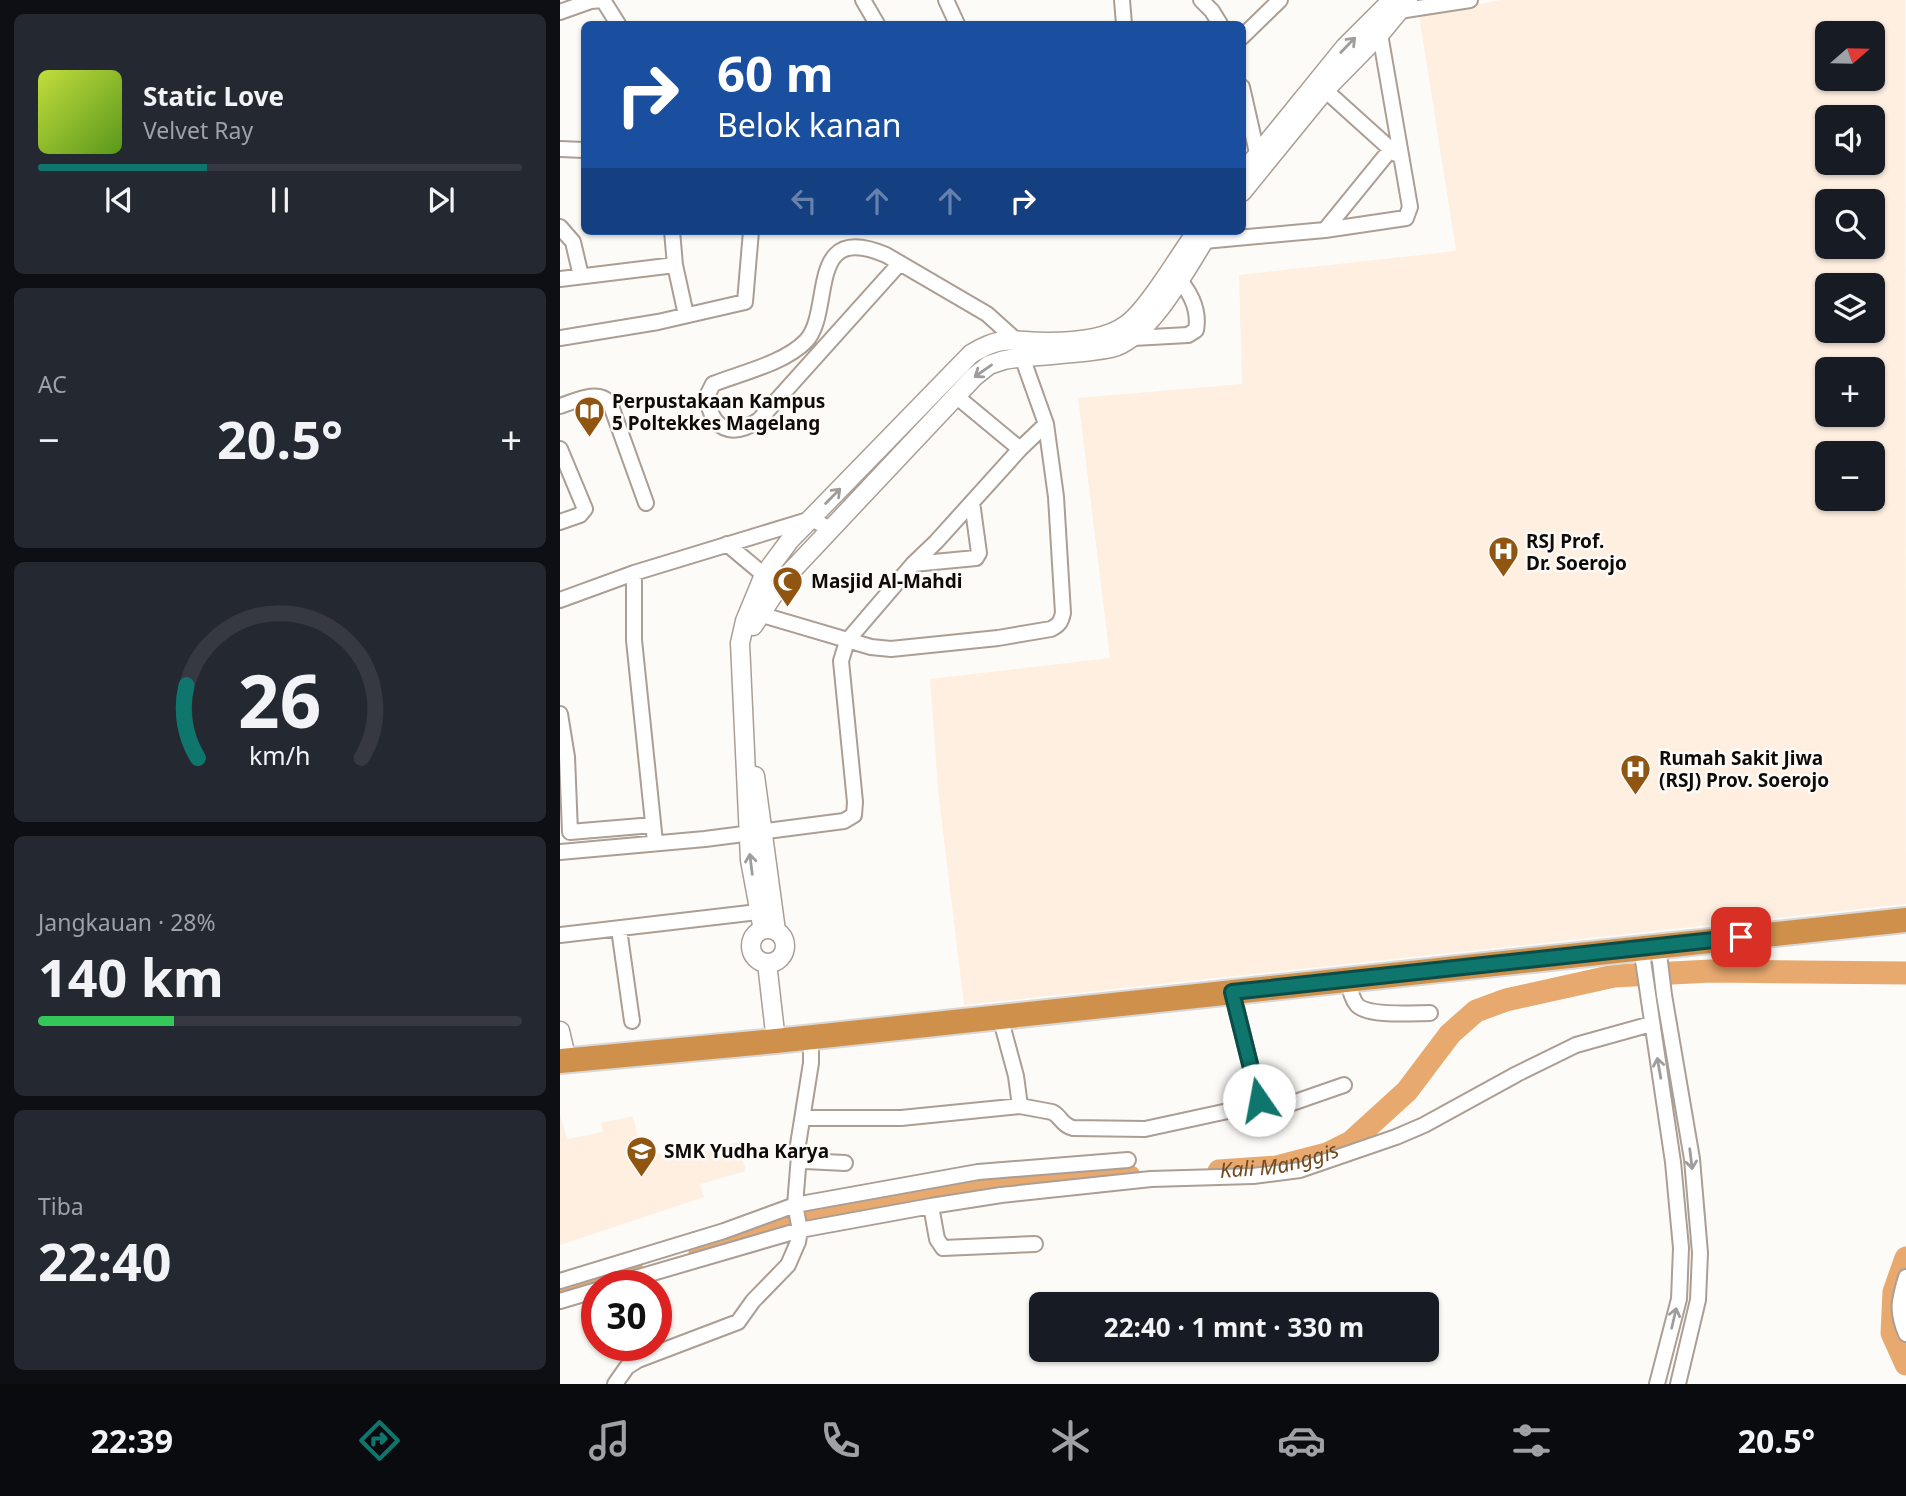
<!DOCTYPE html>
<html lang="id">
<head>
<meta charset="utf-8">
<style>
  :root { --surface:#171b24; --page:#242831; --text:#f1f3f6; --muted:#9ea1a6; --line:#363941; --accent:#0f766e }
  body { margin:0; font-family:"Noto Sans",sans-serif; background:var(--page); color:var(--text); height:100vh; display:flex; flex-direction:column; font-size:26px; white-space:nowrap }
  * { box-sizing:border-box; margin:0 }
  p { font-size:23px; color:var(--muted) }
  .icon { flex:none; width:38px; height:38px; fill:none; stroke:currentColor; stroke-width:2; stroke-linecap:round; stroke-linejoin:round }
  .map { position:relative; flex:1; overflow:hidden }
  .panel { display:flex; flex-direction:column; gap:14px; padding:14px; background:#0d0f14; width:560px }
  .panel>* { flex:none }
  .guide { position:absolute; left:21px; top:21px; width:665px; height:214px; border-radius:10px; box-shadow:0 2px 5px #0004; background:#1a4fa0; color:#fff; overflow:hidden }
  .needle { width:46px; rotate:70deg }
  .controls { position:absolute; left:1255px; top:21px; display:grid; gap:14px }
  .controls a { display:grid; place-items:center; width:70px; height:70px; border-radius:10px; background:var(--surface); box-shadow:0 2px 5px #0004; font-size:35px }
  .speed { position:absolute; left:21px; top:1270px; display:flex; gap:14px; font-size:35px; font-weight:700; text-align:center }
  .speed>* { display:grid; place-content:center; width:91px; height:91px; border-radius:50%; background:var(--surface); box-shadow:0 2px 5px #0004; line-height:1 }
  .speed .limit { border:10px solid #d22; background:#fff; color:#111 }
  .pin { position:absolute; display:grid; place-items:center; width:60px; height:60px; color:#fff; margin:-30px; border-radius:14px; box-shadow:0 4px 10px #0006 }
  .me { position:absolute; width:77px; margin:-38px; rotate:348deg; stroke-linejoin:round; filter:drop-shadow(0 0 5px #0008) }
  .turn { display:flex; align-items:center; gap:24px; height:147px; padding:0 21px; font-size:32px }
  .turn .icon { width:91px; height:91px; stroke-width:2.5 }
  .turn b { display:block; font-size:49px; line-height:60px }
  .lanes { display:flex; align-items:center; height:66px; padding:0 21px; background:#0003; justify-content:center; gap:35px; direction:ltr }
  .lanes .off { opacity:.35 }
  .big { font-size:52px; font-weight:700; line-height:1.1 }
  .panel .tile { flex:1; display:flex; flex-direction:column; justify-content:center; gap:10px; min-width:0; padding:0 24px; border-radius:10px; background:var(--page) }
  .panel .dial { align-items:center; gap:0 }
  .dial svg { height:182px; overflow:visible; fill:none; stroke:var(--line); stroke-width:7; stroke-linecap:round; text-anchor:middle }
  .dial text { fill:var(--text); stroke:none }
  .song { display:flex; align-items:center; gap:21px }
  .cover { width:84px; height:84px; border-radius:10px; background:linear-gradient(135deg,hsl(70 70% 55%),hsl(90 70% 35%)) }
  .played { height:7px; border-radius:4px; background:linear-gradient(90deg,var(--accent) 35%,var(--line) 35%) }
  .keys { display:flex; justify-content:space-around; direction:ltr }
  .heat { display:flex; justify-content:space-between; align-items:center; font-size:38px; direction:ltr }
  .charge { height:10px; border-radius:5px; background:linear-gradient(90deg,#34c759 28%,var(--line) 0) }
  .trip { position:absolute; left:469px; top:1292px; width:410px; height:70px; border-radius:10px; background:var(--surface); box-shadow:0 2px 5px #0004; font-weight:700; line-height:70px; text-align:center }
  .tabs { display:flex; height:112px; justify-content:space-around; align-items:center; background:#090b0e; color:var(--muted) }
  .tabs .icon { width:49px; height:49px }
  .tabs .active { color:var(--accent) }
  .tabs b { font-size:32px; color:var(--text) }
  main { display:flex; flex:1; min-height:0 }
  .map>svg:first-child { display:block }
  .built { fill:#feefe1; fill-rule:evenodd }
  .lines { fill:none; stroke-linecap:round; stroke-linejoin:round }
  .river { stroke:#e8a96f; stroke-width:23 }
  .minor-casing { stroke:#ab9e94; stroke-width:18 }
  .tertiary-casing { stroke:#ab9e94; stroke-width:21 }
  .trunk-casing { stroke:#d9d8d7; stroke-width:28 }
  .minor { stroke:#fff; stroke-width:14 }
  .tertiary { stroke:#fff; stroke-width:18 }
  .trunk { stroke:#ce904a; stroke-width:24 }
  .oneway { stroke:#9f9d9c }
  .route-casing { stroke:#0a4d48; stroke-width:18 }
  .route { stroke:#0f766e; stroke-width:12 }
  .labels { text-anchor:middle; stroke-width:5; stroke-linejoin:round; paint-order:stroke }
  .poi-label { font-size:19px; font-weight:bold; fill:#100b08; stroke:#fdfbf8; text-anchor:start }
  .water-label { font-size:21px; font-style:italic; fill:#73491e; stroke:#fdfbf8 }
</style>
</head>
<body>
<main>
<section class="panel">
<div class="tile">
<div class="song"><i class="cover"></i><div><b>Static Love</b><p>Velvet Ray</p></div></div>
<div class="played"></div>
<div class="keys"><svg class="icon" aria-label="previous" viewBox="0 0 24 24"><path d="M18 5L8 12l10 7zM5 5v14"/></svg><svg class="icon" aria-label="pause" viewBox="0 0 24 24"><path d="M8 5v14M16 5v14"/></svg><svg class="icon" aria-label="next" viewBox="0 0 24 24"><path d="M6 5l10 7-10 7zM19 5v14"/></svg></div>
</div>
<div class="tile"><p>AC</p>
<div class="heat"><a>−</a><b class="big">20.5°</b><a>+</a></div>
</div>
<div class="tile dial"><svg viewBox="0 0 100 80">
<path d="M14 69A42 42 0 1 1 86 69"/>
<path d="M14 69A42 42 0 0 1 9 37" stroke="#0f766e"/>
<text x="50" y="56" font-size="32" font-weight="700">26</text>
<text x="50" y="72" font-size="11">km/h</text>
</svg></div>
<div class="tile"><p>Jangkauan · 28%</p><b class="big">140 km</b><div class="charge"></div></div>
<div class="tile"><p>Tiba</p><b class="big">22:40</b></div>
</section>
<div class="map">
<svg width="1346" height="1384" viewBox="0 0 1346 1384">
  <rect width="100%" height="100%" fill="#fdfbf8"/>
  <path class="built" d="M941,0h404l1,904 -942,101 -26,-215 -8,-111 180,-21 -32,-260 164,-14 -3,-109 217,-24 -37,-236zM1267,33h45v46h-45zM1267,117h45v46h-45zM1267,201h45v46h-45zM1267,285h45v46h-45zM1267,369h45v46h-45zM1267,453h45v46h-45z
    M0,1114l7,25 36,-7 -2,-9 32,-7 8,38 12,-2 14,3 26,-1 45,-12 8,29 -46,13 4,13 -144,48z"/>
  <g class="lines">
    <g class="river">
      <path id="s1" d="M659,1171l58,-4 50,-13 24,-12 56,-51 43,-57 26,-23 30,-11 108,-24 97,-5 195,2"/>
      <path d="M140,1252l123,-38 174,-31 132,-7"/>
      <path d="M1346,1258l-12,34 -2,41 14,31"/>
      <path d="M6,1292l67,-20"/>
    </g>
    <defs>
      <path id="minor" d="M43,0l15,24
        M303,0l14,24
        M386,0l11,24
        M562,0l2,24
        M641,0l11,11 8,13
        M839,11l71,-11
        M0,12l31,-11 12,-1
        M682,37l38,-37
        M682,87l15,66
        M765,90l71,64
        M0,149l24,1
        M0,227l13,15 8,34
        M765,230l66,-81
        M112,231l3,34 11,50
        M638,238l6,3 121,-11 81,-12 4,-11 -30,-173 -3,-4
        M0,279l115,-14
        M0,338l98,-16 87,-20 6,-71
        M573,338l55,-3 8,-5c4,-21 -7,-42 -23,-56
        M396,396l64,53
        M0,406c16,-5 37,-17 50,-3l36,100
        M0,449l25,60 -5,6 -20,7
        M167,544l37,31
        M353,564l63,-6 3,-5 -7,-51
        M74,573v67l21,202
        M0,600l74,-27 177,-54 20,10
        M199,614l112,33 20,2 107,-11 53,-9c8,-4 10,-7 12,-16l-7,-116 -10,-73 -30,-84 -29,-26 -101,-59c-81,-35 -52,56 -80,86 -21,22 -65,32 -93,43l-6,12c4,33 24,43 52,24l141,-157
        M0,714l7,43 3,75 83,-7
        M0,852l145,-13 139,-18 10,-6 1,-13 -14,-141 6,-20 66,-77 23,-22 84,-93 26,-25
        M59,929l13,92
        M0,935l198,-23
        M1098,945l6,50 28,164 8,94 -2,47 -20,84
        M1081,947l32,215 8,86 -2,51 -22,85
        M788,979c2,9 3,19 9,26 12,12 56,8 73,8
        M440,1017l16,59 4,30 32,6c9,4 9,13 21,16l72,1 106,-23 8,-6 -27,-109
        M251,1037v26l-14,88 8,10 40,2
        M696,1104l9,6 10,-1 69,-24
        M244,1118h97l119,-12
        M371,1206l6,33 6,9 92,-4
        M1346,1277c-7,23 -10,34 0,57
        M0,1281l164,-50 71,-26 183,-33 150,-12
        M48,1286l192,-56 131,-24 70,-11 150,-16 102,-3 47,-6 96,-33 28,-12 93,-51 59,-29 75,-21
        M0,1301l37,-11
        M55,1384l12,-17 11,-7 100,-38 15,-21 35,-36 10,-23 2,-12 -5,-25 4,-49"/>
      <path id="tertiary" d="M682,174l103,-127 47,-47
        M682,192l83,-102 55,-56 28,-34
        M193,626l30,-46 191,-203 15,-12 15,-5c35,-6 73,-5 107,-12 39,-9 78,-84 99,-117
        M195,776l21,155
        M191 946a17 17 0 1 1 34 0a17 17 0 1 1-34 0Z
        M203,930l-13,-70 -10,-217 5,-22 19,-46 26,-35 181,-186c33,-20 41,-12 77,-12 24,0 58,-2 78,-17 21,-14 54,-71 71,-94
        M207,963l9,78
        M0,1031l7,30"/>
      <path id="trunk" d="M0,1061l216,-20 1130,-121"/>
    </defs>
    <use href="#minor" class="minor-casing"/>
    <use href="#tertiary" class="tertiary-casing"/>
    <use href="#trunk" class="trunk-casing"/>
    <use href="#minor" class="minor"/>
    <use href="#tertiary" class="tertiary"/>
    <use href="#trunk" class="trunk"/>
  </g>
  <defs><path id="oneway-shaft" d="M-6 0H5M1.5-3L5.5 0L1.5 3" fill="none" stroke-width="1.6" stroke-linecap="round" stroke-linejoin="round" transform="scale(1.75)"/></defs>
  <g class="oneway">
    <use href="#oneway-shaft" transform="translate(788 45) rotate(-46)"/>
    <use href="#oneway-shaft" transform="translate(423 371) rotate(145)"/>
    <use href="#oneway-shaft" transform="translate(273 496) rotate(-45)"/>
    <use href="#oneway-shaft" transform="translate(191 864) rotate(-97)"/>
    <use href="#oneway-shaft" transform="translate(1099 1068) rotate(-100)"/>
    <use href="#oneway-shaft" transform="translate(1131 1159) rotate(83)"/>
    <use href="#oneway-shaft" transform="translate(1114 1318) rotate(-77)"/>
  </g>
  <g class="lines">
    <defs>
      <path id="route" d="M699,1100l-27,-108 509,-55"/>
    </defs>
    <use href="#route" class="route-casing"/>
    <use href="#route" class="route"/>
  </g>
  <defs>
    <symbol id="library-pin" viewBox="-11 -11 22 30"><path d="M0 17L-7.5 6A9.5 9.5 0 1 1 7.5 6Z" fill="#8f5511" stroke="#fdfbf8"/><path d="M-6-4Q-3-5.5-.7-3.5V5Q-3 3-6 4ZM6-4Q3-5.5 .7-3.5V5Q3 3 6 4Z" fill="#fff"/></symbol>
    <symbol id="hospital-pin" viewBox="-11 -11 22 30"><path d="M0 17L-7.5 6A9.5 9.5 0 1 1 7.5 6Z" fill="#8f5511" stroke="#fdfbf8"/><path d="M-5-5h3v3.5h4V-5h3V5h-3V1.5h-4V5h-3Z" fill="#fff"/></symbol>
    <symbol id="mosque-pin" viewBox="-11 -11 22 30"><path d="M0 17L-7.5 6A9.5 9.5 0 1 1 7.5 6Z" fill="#8f5511" stroke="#fdfbf8"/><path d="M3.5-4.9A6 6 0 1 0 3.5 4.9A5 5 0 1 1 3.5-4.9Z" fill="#fff"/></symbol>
    <symbol id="school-pin" viewBox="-11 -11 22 30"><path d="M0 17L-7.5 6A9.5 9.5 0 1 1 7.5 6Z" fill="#8f5511" stroke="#fdfbf8"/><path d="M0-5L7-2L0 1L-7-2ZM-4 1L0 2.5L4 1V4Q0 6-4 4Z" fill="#fff"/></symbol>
  </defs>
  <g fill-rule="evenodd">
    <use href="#library-pin" x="12" y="394" width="35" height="47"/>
    <use href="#hospital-pin" x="926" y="534" width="35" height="47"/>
    <use href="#mosque-pin" x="210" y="564" width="35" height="47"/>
    <use href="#hospital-pin" x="1058" y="752" width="35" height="47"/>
    <use href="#school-pin" x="64" y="1134" width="35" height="47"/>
  </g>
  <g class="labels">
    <g class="poi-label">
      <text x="52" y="408">Perpustakaan Kampus<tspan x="52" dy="22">5 Poltekkes Magelang</tspan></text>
      <text x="966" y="548">RSJ Prof.<tspan x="966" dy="22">Dr. Soerojo</tspan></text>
      <text x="251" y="588">Masjid Al-Mahdi</text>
      <text x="1099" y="765">Rumah Sakit Jiwa<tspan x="1099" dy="22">(RSJ) Prov. Soerojo</tspan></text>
      <text x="104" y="1158">SMK Yudha Karya</text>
    </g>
    <g class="water-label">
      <text dy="7" stroke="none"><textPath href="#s1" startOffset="61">Kali Manggis</textPath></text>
    </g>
  </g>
</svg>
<div class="controls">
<a><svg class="needle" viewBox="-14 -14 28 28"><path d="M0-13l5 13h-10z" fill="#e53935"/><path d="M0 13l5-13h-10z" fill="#9ea1a6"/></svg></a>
<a><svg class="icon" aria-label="sound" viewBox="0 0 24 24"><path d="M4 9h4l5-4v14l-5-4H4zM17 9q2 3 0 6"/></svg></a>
<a><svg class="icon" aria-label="search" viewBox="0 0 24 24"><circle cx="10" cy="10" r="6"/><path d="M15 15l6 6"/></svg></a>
<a><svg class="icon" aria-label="layers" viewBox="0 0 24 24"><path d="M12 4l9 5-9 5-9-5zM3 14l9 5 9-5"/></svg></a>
<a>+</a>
<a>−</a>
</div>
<div class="speed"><div class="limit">30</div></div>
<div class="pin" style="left:1181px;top:937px;background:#d93025"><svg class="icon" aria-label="arrive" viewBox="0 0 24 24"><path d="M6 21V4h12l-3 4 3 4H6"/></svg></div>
<svg class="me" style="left:699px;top:1100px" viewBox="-20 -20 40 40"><circle r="19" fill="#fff"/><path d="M0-13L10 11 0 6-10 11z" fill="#0f766e"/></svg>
<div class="trip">22:40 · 1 mnt · 330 m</div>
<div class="guide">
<div class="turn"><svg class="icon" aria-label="right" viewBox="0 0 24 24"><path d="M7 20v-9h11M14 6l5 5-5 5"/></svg><div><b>60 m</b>Belok kanan</div></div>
<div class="lanes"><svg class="icon off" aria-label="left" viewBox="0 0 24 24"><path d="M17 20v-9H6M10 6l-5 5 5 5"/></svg><svg class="icon off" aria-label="ahead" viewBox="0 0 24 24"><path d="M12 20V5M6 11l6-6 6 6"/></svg><svg class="icon off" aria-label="ahead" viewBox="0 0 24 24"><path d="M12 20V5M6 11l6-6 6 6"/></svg><svg class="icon" aria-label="right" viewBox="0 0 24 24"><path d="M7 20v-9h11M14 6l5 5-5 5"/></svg></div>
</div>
</div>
</main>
<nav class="tabs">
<b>22:39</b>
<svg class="icon active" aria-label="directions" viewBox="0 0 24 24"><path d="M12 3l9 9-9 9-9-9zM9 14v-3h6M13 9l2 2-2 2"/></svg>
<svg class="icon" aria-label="music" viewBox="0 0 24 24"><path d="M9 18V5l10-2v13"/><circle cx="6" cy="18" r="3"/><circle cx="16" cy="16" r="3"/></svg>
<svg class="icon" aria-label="phone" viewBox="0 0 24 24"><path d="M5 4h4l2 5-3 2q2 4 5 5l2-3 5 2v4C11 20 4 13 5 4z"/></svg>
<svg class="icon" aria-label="climate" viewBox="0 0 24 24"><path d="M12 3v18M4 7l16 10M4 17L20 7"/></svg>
<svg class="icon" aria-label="car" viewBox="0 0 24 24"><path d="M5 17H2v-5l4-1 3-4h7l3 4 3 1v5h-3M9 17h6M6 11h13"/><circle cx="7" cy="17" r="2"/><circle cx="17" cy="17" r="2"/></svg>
<svg class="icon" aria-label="filters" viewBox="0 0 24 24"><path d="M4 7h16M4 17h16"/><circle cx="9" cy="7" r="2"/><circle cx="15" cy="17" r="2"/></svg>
<b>20.5°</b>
</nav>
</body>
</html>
